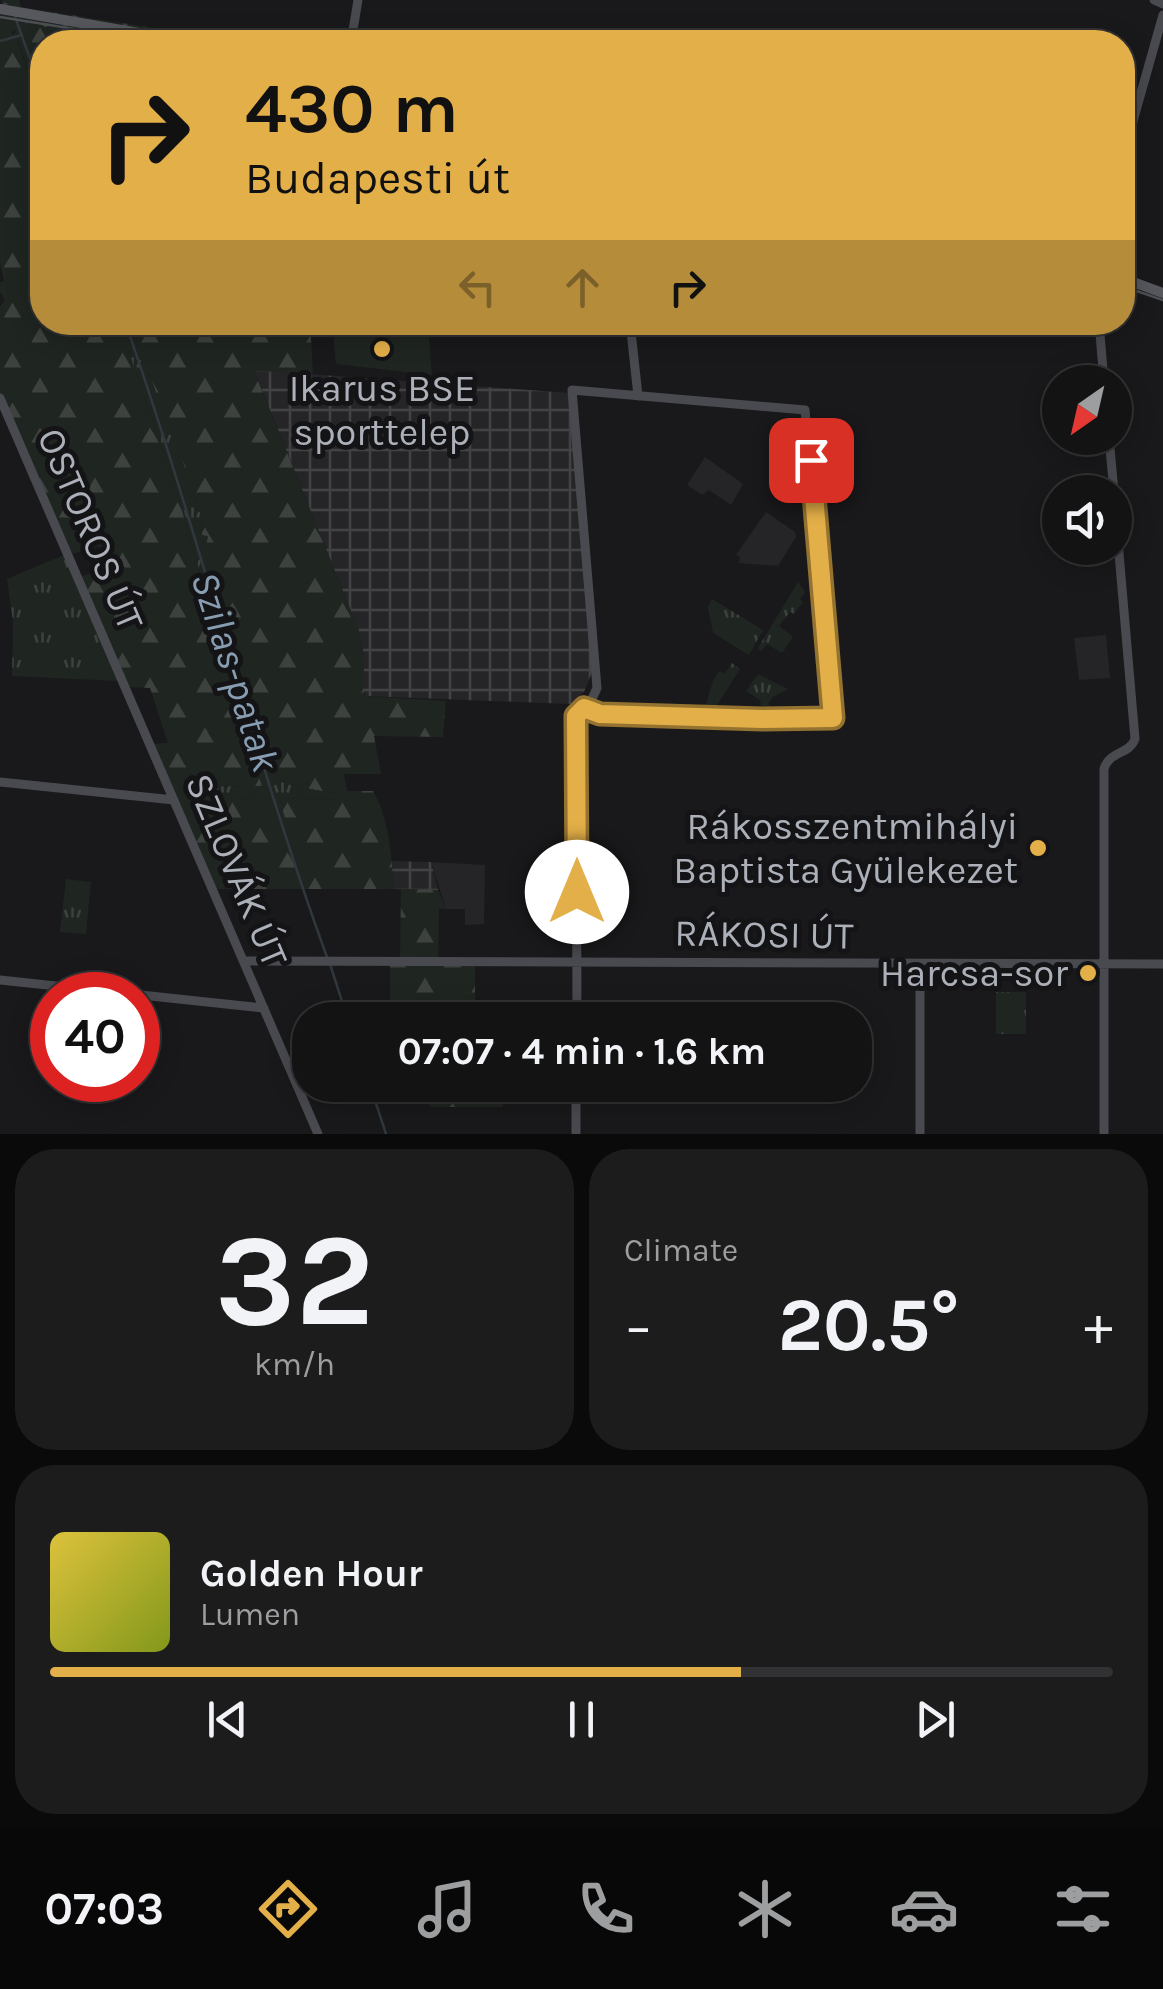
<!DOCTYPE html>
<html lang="en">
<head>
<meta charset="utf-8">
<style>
  :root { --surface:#131314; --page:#1c1c1d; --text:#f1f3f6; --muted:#9d9ea0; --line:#323234; --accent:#e3af48 }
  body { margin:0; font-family:Karla,sans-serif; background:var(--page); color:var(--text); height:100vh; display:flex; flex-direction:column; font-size:38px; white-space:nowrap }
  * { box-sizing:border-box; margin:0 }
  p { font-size:32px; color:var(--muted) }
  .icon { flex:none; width:55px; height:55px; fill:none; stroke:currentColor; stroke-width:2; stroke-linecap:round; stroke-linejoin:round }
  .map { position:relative; height:1134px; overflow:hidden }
  .details { display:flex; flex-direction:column; gap:15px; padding:15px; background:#0a0a0b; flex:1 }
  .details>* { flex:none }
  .hud { position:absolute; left:30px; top:30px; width:1105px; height:305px; border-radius:40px; box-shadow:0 5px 25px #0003,0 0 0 2px var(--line); background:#e3af48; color:#111; overflow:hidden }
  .needle { width:65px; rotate:214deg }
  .buttons { position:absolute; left:1042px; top:365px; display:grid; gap:20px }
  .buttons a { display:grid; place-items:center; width:90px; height:90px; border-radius:50%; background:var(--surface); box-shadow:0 5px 25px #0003,0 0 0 2px var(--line); font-size:50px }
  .speed { position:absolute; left:30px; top:972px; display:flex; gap:20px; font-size:50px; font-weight:700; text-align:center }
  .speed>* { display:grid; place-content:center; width:130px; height:130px; border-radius:50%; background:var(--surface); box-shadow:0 5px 25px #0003,0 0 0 2px var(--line); line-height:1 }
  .speed .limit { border:15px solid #d22; background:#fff; color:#111 }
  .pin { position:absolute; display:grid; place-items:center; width:85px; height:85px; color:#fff; margin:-42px; border-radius:20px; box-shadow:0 5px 15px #0006 }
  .me { position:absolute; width:110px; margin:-55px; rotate:0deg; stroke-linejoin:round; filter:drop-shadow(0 0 8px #0008) }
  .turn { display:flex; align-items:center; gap:35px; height:210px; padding:0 50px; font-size:45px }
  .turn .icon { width:130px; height:130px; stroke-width:2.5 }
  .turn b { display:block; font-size:70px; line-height:85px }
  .lanes { display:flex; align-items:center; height:95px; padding:0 50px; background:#0003; justify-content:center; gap:50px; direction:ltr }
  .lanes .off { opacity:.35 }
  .big { font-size:75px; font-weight:700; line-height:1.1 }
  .details .tile { flex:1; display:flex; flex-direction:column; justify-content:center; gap:15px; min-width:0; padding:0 35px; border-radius:40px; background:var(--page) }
  .details .dial { align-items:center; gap:0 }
  .dial b { font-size:130px; line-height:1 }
  .song { display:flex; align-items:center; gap:30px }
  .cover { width:120px; height:120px; border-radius:15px; background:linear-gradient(135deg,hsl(50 70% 55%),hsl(70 70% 35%)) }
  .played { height:10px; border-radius:5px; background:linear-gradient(90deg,var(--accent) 65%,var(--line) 65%) }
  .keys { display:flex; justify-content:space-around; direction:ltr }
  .heat { display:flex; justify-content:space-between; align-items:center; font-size:55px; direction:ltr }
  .details .tiles { flex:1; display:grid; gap:15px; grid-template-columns:1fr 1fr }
  .tile:last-child { grid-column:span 2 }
  .trip { position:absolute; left:292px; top:1002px; width:580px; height:100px; border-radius:40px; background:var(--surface); box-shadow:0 5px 25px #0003,0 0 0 2px var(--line); font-weight:700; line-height:100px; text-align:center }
  .tabs { display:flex; height:160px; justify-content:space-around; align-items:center; background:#080808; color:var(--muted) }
  .tabs .icon { width:70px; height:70px }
  .tabs .selected { color:var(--accent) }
  .tabs b { font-size:45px; color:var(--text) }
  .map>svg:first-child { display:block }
  .built { fill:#252528 }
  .industrial { fill:url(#industrial-grid) }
  .grass { fill:url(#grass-dots) }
  .forest { fill:url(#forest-firs) }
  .park { fill:url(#park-tufts) }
  .pitch { fill:#1f2520 }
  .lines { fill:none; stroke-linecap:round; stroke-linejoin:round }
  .stream { stroke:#30383e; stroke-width:2.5 }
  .secondary { stroke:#484a4f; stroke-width:9 }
  .primary { stroke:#56585e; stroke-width:10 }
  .tram { stroke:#4d4f54; stroke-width:2.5 }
  .route-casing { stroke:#94722f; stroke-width:25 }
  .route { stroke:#e3af48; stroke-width:18 }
  .poi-dot { fill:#e3af48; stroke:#141416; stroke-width:4 }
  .labels { text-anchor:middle; stroke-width:10; stroke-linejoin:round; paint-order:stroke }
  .poi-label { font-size:38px; fill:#acb0b9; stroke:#141416; text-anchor:end }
  .street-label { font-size:38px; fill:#acb0b9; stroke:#141416 }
  .water-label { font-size:40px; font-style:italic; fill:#879db1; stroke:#141416 }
</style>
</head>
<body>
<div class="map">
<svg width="1163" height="1134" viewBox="0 0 1163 1134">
  <defs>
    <pattern id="industrial-grid" width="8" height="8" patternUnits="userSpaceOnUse" patternTransform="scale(2.5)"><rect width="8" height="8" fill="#252528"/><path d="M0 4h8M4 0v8" fill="none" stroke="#424245"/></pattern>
    <pattern id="grass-dots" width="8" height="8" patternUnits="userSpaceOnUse" patternTransform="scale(2.5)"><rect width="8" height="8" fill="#1f2520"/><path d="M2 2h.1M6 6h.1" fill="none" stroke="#3d423e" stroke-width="1.8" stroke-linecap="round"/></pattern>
    <pattern id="forest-firs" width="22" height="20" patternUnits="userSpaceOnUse" patternTransform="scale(2.5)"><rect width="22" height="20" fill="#1f2520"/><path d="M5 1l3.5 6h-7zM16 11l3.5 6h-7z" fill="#3d423e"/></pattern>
    <pattern id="park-tufts" width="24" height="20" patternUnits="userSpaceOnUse" patternTransform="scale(2.5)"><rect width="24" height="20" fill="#1f2520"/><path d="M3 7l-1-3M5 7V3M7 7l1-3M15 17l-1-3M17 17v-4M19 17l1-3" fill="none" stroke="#3d423e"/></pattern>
  </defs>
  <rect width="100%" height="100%" fill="#19191b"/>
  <path class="built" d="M705,457l38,27 -12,21 -22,-15 -7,5 -15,-10z
    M766,512l29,20 1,5 -18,29 -39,-3 1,-7 -4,-1z
    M1106,635l4,43 -31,2 -5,-42z
    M431,862l54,3 -1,59 -19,1v-16h-19z"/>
  <path class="industrial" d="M254,370l316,23 22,279 -8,20 -14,12 -205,-8 -3,-18 2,-23 -5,-24z
    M391,861l40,1 7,28 -44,-1z"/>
  <path class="grass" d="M2,0h17l2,7 221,35h-152l-32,-4 -13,-11 -45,-8z"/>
  <path class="forest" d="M0,19l45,8 13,11 26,4h-42v30l-11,-33 -15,-12 -11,16 12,-4 25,71v212l77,1 60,177 83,286 -88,1 6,17c22,-9 52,-2 76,-7l14,8 7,19 3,-23 4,-3 66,1 -4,-6c-16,0 -53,-5 -67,-15l-56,-171 -5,-28 -5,-2 -11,-41 -1,-23 -4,-1 1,-8 -11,-20 -57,-161h180l3,50 -59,-2 105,260 5,24v41l82,5 -3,36 -69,-1 7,38h-37l3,17h26c17,29 18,65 21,98h-179l-63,-145 16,-1 -18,-55 -23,-1 -48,-110 29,-9 -9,-22 -28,8 -71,-156v-92l5,-6 -5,-8v-10l4,-1 -4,-19z
    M401,889l37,1 8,19h-7l-1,55 37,1v55h-85v-57h10z
    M430,1085h73v22h-73z"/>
  <path class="park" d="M14,22l20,4 -3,13 11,33v38l-24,-70 -14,3 2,-6 9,-4z
    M119,323h11l57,150 -3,3 14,29 -1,6 4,2 1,22 6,1 -2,11 7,30 5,1 5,29 56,171c14,10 51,15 67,15l5,6 -67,-1 -4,3 6,20 -10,3 -6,-18 -14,-9c-24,5 -54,-2 -76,8l-7,-18 89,-1 -83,-286z
    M64,555l55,126 -107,-5 1,-54 -6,-43z
    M798,582l7,10 -5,7 3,3 -9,12 -4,-2 -11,14 14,11 -11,16 -15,-9 -6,7 -3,-3z
    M712,599l51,31 -14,25 -36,-22 -5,-26z
    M732,663l8,6 -30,47 -9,-1c9,-15 7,-28 18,-44l5,3z
    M758,674l30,15 -15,8 -5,7 6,7h-12l-2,-11 -14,-9z
    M66,879l25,3 -5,52 -26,-2z
    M996,992h30v42h-30z"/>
  <path class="pitch" d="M332,323h96l4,52 -96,-11z"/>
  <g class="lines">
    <path class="stream" d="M14,14l28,78
      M0,41l22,-6
      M125,322c74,210 126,426 202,635
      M330,964l18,56
      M370,1085l16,49"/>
    <path class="secondary" d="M1154,0l9,4
      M351,42l7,-42
      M1122,160l41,-145
      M630,322l8,74
      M1099,322l5,60
      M0,398l318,736
      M1109,438l5,54
      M591,701l6,-13 -2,-24 -23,-274 233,20 15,161
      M582,705l17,9 162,5 72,-1 -13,-142
      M0,782l174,18
      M244,961l919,3
      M920,965v169
      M0,980l264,28
      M577,1020l-1,-308 5,-9
      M576,1134v-49
      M1104,1134v-365c5,-18 25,-14 31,-30l-20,-232"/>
    <path class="primary" d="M0,9l191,33
      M1122,278l41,15"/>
    <path class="tram" d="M0,17l155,25
      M1122,286l41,14"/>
  </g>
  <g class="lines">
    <defs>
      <path id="route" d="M577,892l-1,-176 8,-8 16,6 162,5 71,-1 -22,-258"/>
    </defs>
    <use href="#route" class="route-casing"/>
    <use href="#route" class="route"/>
  </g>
  <g class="poi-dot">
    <circle cx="382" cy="349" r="10"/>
    <circle cx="1038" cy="848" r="10"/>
    <circle cx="1088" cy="973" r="10"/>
  </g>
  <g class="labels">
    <g class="poi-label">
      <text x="382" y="401" text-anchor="middle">Ikarus BSE<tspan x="382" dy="44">sporttelep</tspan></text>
      <text x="1018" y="839">Rákosszentmihályi<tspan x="1018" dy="44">Baptista Gyülekezet</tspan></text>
      <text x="1068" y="986">Harcsa-sor</text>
    </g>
    <g class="street-label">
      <text transform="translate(91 529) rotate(67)" y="13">OSTOROS ÚT</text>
      <text transform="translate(237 870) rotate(67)" y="13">SZLOVÁK ÚT</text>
      <text transform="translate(764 934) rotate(1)" y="13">RÁKOSI ÚT</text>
    </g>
    <g class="water-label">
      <text transform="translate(236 671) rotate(72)" y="14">Szilas-patak</text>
    </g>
  </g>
</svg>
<div class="buttons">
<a><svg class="needle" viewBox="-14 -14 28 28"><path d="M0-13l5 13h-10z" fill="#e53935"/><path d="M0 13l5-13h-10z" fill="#9d9ea0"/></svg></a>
<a><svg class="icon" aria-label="sound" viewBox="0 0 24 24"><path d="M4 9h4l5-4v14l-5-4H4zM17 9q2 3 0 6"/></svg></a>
</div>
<div class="speed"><div class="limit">40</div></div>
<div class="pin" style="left:811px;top:460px;background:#d93025"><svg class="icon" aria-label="arrive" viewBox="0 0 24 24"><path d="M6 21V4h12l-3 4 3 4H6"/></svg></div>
<svg class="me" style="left:577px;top:892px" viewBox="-20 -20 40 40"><circle r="19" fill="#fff"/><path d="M0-13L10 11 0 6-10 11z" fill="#e3af48"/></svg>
<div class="trip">07:07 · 4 min · 1.6 km</div>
<div class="hud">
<div class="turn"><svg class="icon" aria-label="right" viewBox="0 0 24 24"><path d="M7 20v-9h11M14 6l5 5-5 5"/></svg><div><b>430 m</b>Budapesti út</div></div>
<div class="lanes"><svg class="icon off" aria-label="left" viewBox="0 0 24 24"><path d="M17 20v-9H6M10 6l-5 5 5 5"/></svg><svg class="icon off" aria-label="ahead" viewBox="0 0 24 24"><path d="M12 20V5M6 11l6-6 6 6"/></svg><svg class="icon" aria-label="right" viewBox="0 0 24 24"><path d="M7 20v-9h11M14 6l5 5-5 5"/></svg></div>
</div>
</div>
<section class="details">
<div class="tiles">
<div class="tile dial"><b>32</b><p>km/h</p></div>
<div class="tile"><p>Climate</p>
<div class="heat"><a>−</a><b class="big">20.5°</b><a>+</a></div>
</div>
<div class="tile">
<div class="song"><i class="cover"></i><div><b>Golden Hour</b><p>Lumen</p></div></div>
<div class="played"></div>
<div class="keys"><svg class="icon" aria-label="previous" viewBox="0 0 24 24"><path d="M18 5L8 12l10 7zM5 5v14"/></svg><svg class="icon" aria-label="pause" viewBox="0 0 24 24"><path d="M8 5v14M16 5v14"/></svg><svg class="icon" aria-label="next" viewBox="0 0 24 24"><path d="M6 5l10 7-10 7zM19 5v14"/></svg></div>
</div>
</div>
</section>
<nav class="tabs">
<b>07:03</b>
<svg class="icon selected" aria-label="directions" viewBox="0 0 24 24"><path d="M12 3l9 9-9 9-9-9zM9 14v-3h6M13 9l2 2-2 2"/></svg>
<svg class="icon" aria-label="music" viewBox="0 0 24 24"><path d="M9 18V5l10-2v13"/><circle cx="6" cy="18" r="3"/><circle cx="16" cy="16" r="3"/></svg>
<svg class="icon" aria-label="phone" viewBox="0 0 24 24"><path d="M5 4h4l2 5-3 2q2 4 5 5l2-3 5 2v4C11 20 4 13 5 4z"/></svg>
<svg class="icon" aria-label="climate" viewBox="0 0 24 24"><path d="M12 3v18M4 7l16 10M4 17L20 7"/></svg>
<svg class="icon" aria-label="car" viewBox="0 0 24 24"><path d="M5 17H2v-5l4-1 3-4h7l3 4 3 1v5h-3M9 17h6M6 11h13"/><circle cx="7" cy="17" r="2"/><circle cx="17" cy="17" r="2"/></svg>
<svg class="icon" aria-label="filters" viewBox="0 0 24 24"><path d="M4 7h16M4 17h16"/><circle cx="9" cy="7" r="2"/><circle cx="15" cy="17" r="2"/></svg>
</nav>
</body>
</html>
